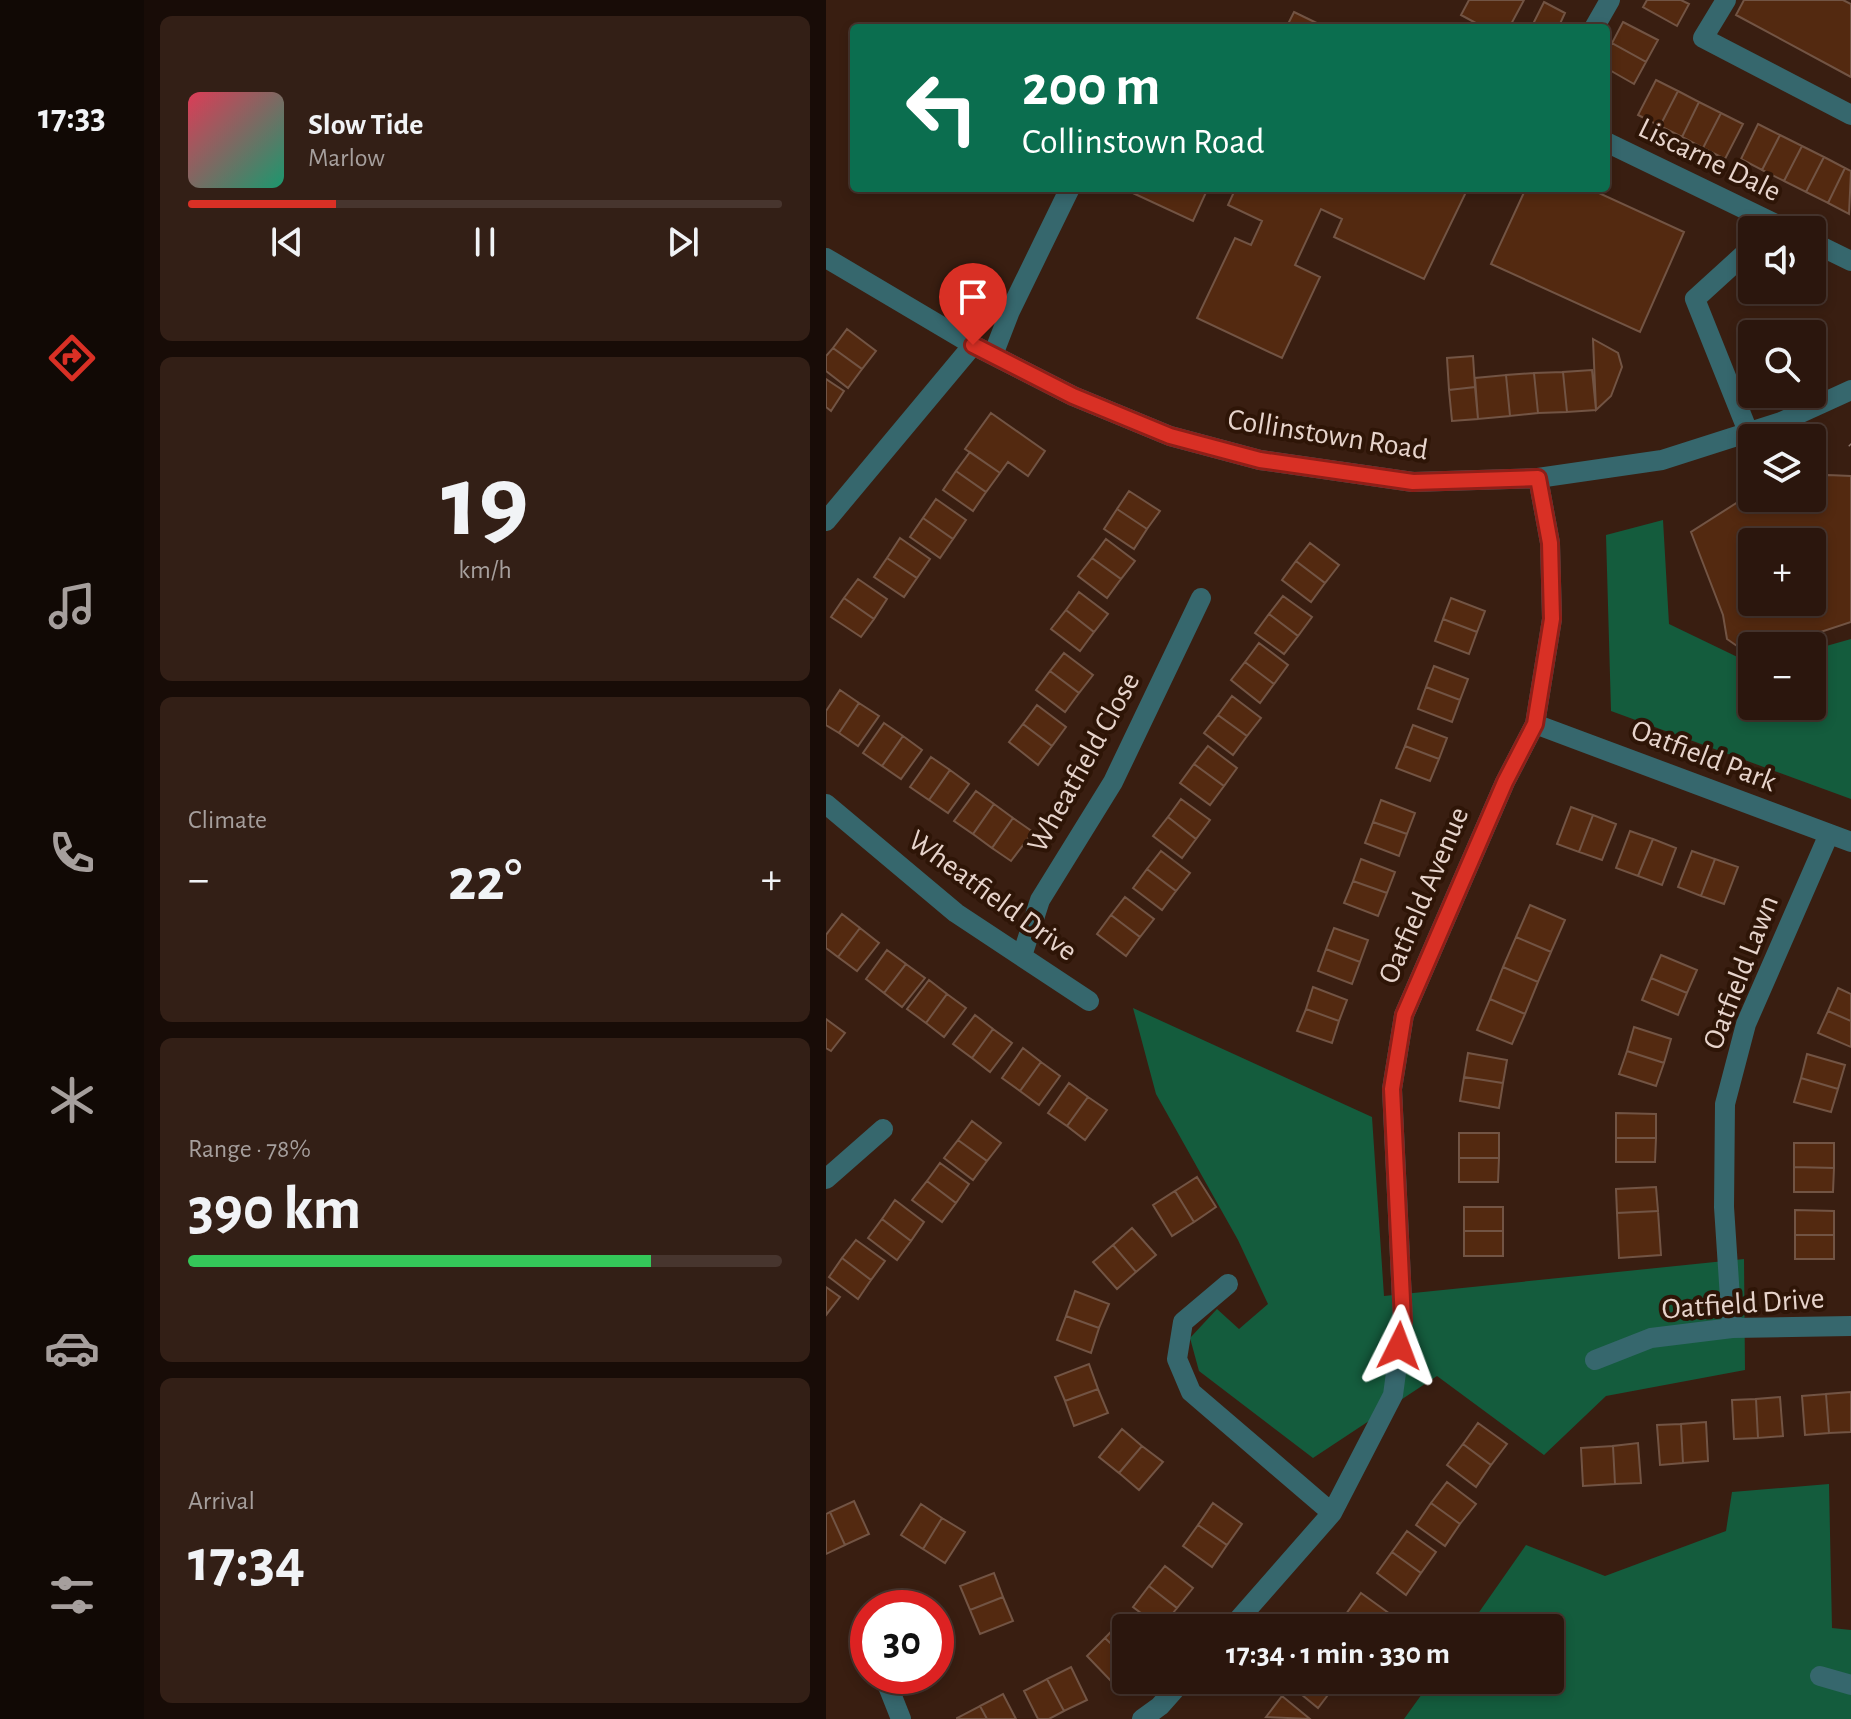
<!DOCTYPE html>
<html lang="en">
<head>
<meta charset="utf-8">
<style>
  :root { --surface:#2b160d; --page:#331f16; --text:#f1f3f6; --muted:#a69f9d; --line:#47352e; --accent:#d93025 }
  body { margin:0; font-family:"Alegreya Sans",sans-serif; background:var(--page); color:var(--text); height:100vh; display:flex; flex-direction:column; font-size:30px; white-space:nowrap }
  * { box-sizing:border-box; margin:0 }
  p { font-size:26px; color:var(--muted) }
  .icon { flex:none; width:44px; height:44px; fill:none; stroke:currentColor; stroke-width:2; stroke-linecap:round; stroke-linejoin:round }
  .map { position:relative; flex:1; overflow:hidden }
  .side { display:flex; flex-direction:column; gap:16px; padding:16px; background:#180c07; width:682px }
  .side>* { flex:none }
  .top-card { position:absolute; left:24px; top:24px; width:760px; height:168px; border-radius:8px; box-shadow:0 4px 12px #0003,0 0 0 2px var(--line); background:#0b6e4f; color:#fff; overflow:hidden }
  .fabs { position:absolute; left:912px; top:216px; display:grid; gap:16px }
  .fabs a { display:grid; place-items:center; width:88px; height:88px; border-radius:8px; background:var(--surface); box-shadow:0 4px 12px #0003,0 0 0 2px var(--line); font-size:40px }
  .speed { position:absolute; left:24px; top:1590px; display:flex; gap:16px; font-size:40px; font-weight:700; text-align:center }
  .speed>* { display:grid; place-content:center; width:104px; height:104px; border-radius:50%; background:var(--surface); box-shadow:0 4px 12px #0003,0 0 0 2px var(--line); line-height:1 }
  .speed .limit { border:12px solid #d22; background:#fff; color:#111 }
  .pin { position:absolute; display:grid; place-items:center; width:68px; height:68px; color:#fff; margin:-82px -34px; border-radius:50% 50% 50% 0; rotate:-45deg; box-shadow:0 0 8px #0007 }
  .pin .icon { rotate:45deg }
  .me { position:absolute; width:88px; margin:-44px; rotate:3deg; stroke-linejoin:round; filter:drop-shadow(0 0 6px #0008) }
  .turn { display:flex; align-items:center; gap:28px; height:168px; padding:0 40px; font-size:36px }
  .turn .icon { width:104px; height:104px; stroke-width:2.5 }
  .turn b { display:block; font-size:56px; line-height:68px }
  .big { font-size:60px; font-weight:600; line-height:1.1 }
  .side .card { flex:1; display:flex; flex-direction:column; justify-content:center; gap:12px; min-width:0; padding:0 28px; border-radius:12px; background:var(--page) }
  .side .dial { align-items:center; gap:0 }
  .dial b { font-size:104px; line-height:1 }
  .song { display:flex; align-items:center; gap:24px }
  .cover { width:96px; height:96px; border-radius:12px; background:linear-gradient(135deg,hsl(350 70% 55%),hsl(160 70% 35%)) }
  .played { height:8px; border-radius:4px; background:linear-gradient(90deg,var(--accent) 25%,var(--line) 25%) }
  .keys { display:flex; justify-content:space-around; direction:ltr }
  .heat { display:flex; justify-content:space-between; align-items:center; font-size:44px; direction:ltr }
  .charge { height:12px; border-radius:6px; background:linear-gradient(90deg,#34c759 78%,var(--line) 0) }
  .trip { position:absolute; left:286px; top:1614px; width:452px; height:80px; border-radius:8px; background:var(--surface); box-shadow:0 4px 12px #0003,0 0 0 2px var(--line); font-weight:600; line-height:80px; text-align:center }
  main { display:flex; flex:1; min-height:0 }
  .tabs { display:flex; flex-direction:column; width:144px; justify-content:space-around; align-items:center; background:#110905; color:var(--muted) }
  .tabs .icon { width:56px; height:56px }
  .tabs .on { color:var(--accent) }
  .tabs b { font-size:36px; color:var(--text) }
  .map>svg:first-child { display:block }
  .green { fill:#145c3d }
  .building { fill:#532910; stroke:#725444; stroke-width:2; fill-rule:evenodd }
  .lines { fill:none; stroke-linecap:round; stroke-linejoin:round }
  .path { stroke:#8f786d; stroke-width:5; stroke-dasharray:8 4; stroke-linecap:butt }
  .minor { stroke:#36676d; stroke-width:20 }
  .route-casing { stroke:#8d1f18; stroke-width:20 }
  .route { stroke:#d93025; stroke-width:14 }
  .labels { text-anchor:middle; stroke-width:8; stroke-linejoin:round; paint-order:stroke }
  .street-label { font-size:30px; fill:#e7d4cc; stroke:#2e1507 }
</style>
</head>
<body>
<main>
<nav class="tabs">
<b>17:33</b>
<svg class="icon on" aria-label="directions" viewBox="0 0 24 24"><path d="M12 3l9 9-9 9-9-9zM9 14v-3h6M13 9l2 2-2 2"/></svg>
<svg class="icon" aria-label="music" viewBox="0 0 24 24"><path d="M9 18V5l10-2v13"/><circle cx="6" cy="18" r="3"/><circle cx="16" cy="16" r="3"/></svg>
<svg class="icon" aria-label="phone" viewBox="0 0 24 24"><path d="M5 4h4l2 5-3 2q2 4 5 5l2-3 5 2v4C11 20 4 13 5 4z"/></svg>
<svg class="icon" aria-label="climate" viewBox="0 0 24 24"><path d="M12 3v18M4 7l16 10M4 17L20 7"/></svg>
<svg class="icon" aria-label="car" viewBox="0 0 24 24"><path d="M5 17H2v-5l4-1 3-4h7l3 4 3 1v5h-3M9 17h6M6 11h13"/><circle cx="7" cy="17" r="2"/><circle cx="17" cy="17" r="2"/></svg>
<svg class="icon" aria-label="filters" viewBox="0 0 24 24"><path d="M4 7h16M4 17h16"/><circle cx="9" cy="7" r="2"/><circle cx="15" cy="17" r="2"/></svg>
</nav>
<section class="side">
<div class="card">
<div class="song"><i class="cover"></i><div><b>Slow Tide</b><p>Marlow</p></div></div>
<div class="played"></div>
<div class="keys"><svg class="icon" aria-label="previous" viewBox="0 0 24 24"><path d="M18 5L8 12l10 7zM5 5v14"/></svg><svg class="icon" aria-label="pause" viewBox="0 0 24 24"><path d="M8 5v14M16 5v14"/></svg><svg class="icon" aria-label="next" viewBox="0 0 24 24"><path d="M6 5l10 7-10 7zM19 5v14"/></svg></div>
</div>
<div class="card dial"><b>19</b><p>km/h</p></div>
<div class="card"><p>Climate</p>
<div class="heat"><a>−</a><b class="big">22°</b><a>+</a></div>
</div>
<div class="card"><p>Range · 78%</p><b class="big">390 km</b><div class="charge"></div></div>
<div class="card"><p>Arrival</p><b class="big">17:34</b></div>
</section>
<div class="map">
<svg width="1025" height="1719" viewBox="0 0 1025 1719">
  <rect width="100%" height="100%" fill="#391e11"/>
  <path class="green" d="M837,520l6,104 83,40v42h60v-56l39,-11v160l-240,-88 -5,-176z
    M307,1008l239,109 12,179 360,-37 1,111 -139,26 -62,59 -107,-79 -124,82 -114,-87 -9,-33 27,-29 22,20 29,-25 -30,-64 -82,-146z
    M1003,1484l3,144 19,2v89h-447l28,-39h118v-52h-82l58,-83 79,31 121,-45 6,-39z"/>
  <path class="building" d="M643,0h55l-15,28h-24l-24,-13z
    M821,0h34l8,4 -12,22 -34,-19z
    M918,0h99l8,4v73l-115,-62z
    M718,2l21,11 -7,15h-27z
    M468,12l33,16h-41z
    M797,22l35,18 -12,22 -34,-19z
    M786,43l34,19 -12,22 -28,-16v-14z
    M830,80l22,11 -18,35 -22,-11z
    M852,91l21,11 -17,35 -22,-11z
    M873,102l22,11 -18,35 -21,-11z
    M895,113l22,11 -18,35 -22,-11z
    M932,124l22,11 -18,35 -21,-11z
    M954,135l22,11 -18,35 -22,-11z
    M976,146l22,11 -18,35 -22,-11z
    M998,157l21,11 -17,35 -22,-11z
    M1019,168l6,3 -2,43 -21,-11z
    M296,188h86l-15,33z
    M399,188h243l-44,91 -90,-42 8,-18 -21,-10 -26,56 25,12 -38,81 -85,-40 38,-80 16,7 11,-24 -34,-16 6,-13z
    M700,188h62l96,44 -44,100 -149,-68z
    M21,329l29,22 -14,18 -29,-21z
    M767,339l25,14 4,14 -11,29 -15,14z
    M7,348l29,21 -14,19 -22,-17v-15z
    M647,356l2,31 -26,3 -2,-32z
    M766,370l4,40 -29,2 -4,-40z
    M737,372l4,40 -29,1 -4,-40z
    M708,373l4,40 -28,3 -4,-41z
    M680,375l4,41 -32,3 -3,-41z
    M0,379l18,12 -13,20 -5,-4z
    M649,387l3,32 -26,2 -3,-31z
    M165,413l54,38 -17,25 -20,-14 -8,11 -35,-24z
    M144,452l30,21 -14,19 -30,-21z
    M130,471l30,21 -13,19 -30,-21z
    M1002,475l23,1v146l-73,24h-26l-2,9 -23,-16 -4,-24 -32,-83 61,-39v5h60v-21zM926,542h60v60h-60z
    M303,491l31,20 -13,18 -30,-20z
    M110,499l30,21 -13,19 -30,-21z
    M291,509l30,20 -13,20 -30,-20z
    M97,518l30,21 -13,19 -30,-21z
    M74,538l30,21 -13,19 -30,-20z
    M280,539l29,22 -14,18 -29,-21z
    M484,543l29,22 -14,18 -29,-22z
    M61,558l30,20 -13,19 -30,-20z
    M266,558l29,21 -14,19 -29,-22z
    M470,561l29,22 -14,19 -29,-22z
    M32,579l29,20 -13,20 -30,-21z
    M253,592l29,22 -14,18 -28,-22z
    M457,596l29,21 -14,19 -29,-22z
    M18,598l30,21 -13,18 -30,-20z
    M625,598l34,13 -8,21 -34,-13z
    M240,610l28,22 -14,19 -29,-22z
    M443,614l29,22 -14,18 -29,-21z
    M617,619l34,13 -8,22 -34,-13z
    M433,643l29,22 -14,19 -29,-22z
    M238,653l29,22 -14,18 -29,-22z
    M419,662l29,22 -14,19 -29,-23z
    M608,666l34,13 -8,21 -34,-13z
    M224,671l29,22 -14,19 -29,-22z
    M600,687l34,13 -8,22 -34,-13z
    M14,690l19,13 -20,30 -13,-8v-14z
    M406,696l29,22 -14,18 -29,-21z
    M33,703l20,13 -21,30 -19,-13z
    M211,705l29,22 -14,19 -29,-22z
    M392,715l29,21 -14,19 -29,-22z
    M58,723l19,13 -21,30 -19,-13z
    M197,724l29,22 -14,19 -29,-23z
    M587,725l34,13 -8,21 -34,-13z
    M77,736l19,14 -21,29 -19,-13z
    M382,746l29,22 -13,18 -30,-22z
    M579,746l34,13 -9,22 -34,-13z
    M105,757l19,13 -21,30 -19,-13z
    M368,764l30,22 -14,19 -30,-22z
    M124,770l19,14 -21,29 -19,-13z
    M150,791l18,13 -21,30 -19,-13z
    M355,799l29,21 -14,19 -28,-22z
    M555,800l34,13 -8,21 -34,-12z
    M168,804l19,14 -21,30 -19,-14z
    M745,807l22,8 -14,37 -22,-8z
    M767,815l23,9 -14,36 -23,-8z
    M342,817l28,22 -14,19 -29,-22z
    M187,818l20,14 -22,29 -19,-13z
    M547,822l34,12 -8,22 -34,-13z
    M804,831l23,8 -15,37 -22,-8z
    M827,839l23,9 -14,37 -24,-9z
    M335,851l29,22 -14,18 -29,-22z
    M866,851l23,8 -14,37 -23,-9z
    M535,859l34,13 -8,21 -34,-12z
    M889,859l23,8 -14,37 -23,-8z
    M321,869l29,22 -14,19 -29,-22z
    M527,881l34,12 -9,23 -34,-13z
    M299,897l29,22 -14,18 -29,-22z
    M704,905l35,15 -14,32 -35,-15z
    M16,914l18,14 -22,29 -12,-9v-13z
    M285,915l29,22 -14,19 -29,-22z
    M34,928l19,15 -22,28 -19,-14z
    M508,928l34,12 -8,22 -34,-13z
    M690,937l35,15 -13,30 -35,-15z
    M500,949l34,13 -8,22 -34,-13z
    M61,950l19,14 -22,29 -18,-14z
    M835,955l36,15 -10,23 -36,-15z
    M80,964l19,14 -23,29 -18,-14z
    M677,967l35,15 -13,32 -35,-15z
    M825,978l36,15 -9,22 -36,-15z
    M103,980l18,14 -21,29 -19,-14z
    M487,987l34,13 -8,21 -33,-12z
    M1012,988l13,6v27l-23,-10z
    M121,994l19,14 -22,29 -18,-14z
    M664,999l35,15 -13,30 -35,-14z
    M480,1009l33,12 -7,22 -35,-12z
    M1002,1011l23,10v26l-33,-14z
    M149,1015l18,14 -21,29 -19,-14z
    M0,1019l19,14 -14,18 -5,-3z
    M808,1027l37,12 -7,24 -37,-12z
    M167,1029l19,14 -22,29 -18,-14z
    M197,1048l18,14 -21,29 -18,-13z
    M801,1051l37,12 -8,23 -37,-12z
    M642,1053l39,7 -4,23 -39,-6z
    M981,1054l38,11 -7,24 -37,-11z
    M215,1062l19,14 -21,29 -19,-14z
    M638,1077l39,6 -4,25 -39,-7z
    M975,1078l37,11 -7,23 -37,-10z
    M243,1083l19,14 -21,29 -19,-13z
    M262,1097l19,13 -22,30 -18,-14z
    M790,1113l40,1v24h-40z
    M146,1121l29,22 -14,18 -29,-21z
    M633,1133h40v25h-40z
    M790,1138h40l-1,24h-39z
    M132,1140l29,21 -14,19 -29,-22z
    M968,1143h40v25l-40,-1z
    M633,1158h40l-1,24h-39z
    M114,1163l29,21 -13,19 -29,-22z
    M968,1167l40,1 -1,24h-39z
    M371,1177l19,30 -22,15 -19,-31z
    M101,1181l29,22 -14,19 -30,-22z
    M830,1187l2,24 -41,2 -1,-24z
    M349,1191l19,31 -22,14 -19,-31z
    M69,1200l29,22 -13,19 -29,-22z
    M638,1207h39v24h-39z
    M969,1210l39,1v24h-39z
    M832,1211l3,44 -42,3 -2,-45z
    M56,1219l29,22 -14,19 -29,-22z
    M306,1228l24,27 -20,17 -23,-27z
    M638,1231h39v25h-39z
    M969,1235h39v24h-39z
    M30,1240l29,21 -14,19 -29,-22z
    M287,1245l23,27 -19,17 -24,-27z
    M16,1258l29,22 -13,19 -29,-22z
    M0,1287l14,10 -14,18z
    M249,1291l34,13 -10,24 -33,-12z
    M240,1316l33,12 -8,25 -34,-13z
    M263,1364l9,25 -33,12 -10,-24z
    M272,1389l10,24 -34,13 -9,-25z
    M1025,1392v40l-22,1 -3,-39z
    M1000,1394l3,39 -24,2 -3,-39z
    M954,1397l3,39 -25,2 -2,-39z
    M930,1399l2,39 -24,1 -2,-39z
    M880,1422l2,39 -25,2 -2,-39z
    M652,1423l29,21 -16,21 -28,-21z
    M855,1424l2,39 -23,2 -3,-40z
    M296,1429l20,17 -23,27 -20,-16z
    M812,1443l3,40 -26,1 -2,-38z
    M637,1444l28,21 -15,22 -29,-22z
    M316,1446l21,16 -24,28 -20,-17z
    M787,1446l2,38 -32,2 -2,-38z
    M621,1482l29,22 -16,20 -29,-21z
    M28,1501l15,33 -24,11 -15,-33z
    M387,1503l29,21 -15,21 -29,-20z
    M605,1503l29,21 -15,22 -29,-21z
    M95,1504l21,14 -19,31 -22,-14z
    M4,1512l15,33 -19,9v-40z
    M116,1518l23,14 -20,31 -22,-14z
    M372,1525l29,20 -15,22 -29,-21z
    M581,1531l29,21 -15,21 -29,-21z
    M566,1552l29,21 -15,22 -29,-22z
    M339,1566l28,22 -16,20 -28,-22z
    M168,1573l9,24 -33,13 -10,-24z
    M323,1586l28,22 -16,20 -28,-21z
    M535,1593l29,21 -10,14h-15l-19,-14z
    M177,1597l10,24 -33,13 -10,-24z
    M520,1614l19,14h-29z
    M297,1619l9,9h-6v30l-21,-20z
    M279,1638l21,20v10l-14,14 -25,-26z
    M245,1667l16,33 -23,11 -17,-32z
    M221,1679l17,32 -15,8h-11l-14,-28z
    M468,1680h31l9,7 -16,21 -28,-23z
    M177,1694l13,25h-29l-7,-13z
    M456,1696l28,23 -44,-2z
    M154,1706l7,13h-30v-1z"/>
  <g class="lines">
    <path class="path" d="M1024,444l1,1"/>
    <path class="minor" d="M900,0l-23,38 148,77
      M768,28l16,-28
      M780,142l182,88
      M986,242l39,19
      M0,258l147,87 100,51 97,40 90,24 153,22 125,-4 124,-18 119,-38 70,-32
      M167,355l17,-44 60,-123
      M923,434l-54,-135 57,-52
      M0,521l147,-176
      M709,724l316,118
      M0,804l130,109 133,88
      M196,956l18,-56 73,-118 88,-184
      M0,1179l57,-50
      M402,1284l-45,38 -6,37 14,33 141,121
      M906,1328l-8,-121 1,-103 21,-80 83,-190
      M769,1360l56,-22 81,-10 119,-2
      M405,1628l101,-115 61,-118 10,-74 -11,-232 12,-74 101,-233 30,-58 17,-105 -2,-76 -12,-65
      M58,1676l17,43
      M994,1676l31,9
      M316,1719l18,-13 23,-26"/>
  </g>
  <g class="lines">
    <defs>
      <path id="route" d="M147,345l100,51 97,40 90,24 153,22 125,-4 12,65 2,76 -17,105 -30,58 -101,233 -12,74 11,232 -4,25"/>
    </defs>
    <use href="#route" class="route-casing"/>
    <use href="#route" class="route"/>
  </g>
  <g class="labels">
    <g class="street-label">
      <text transform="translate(884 159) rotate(26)" y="10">Liscarne Dale</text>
      <text transform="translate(502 434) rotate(9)" y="10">Collinstown Road</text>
      <text transform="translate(878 755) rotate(21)" y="10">Oatfield Park</text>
      <text transform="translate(257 762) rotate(-61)" y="10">Wheatfield Close</text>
      <text transform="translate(167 895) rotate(36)" y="10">Wheatfield Drive</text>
      <text transform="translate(597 895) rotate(-67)" y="10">Oatfield Avenue</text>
      <text transform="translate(914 972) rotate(-69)" y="10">Oatfield Lawn</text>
      <text transform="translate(917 1303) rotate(-4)" y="10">Oatfield Drive</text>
    </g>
  </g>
</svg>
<div class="fabs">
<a><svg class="icon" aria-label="sound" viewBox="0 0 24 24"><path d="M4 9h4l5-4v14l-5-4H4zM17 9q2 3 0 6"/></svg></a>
<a><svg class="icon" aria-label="search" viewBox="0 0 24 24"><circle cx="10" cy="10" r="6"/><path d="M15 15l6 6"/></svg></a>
<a><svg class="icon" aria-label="layers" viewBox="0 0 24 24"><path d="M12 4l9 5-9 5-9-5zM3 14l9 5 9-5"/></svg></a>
<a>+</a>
<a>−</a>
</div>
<div class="speed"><div class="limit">30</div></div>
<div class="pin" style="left:147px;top:345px;background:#d93025"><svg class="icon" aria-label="arrive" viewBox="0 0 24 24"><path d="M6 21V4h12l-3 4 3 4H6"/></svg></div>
<svg class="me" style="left:573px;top:1346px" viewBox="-20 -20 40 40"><path d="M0-17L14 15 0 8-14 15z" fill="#d93025" stroke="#fff" stroke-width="4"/></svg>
<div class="trip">17:34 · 1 min · 330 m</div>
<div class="top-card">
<div class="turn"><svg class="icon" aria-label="left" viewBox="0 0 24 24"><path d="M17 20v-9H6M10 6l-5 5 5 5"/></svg><div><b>200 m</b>Collinstown Road</div></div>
</div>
</div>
</main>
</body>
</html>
